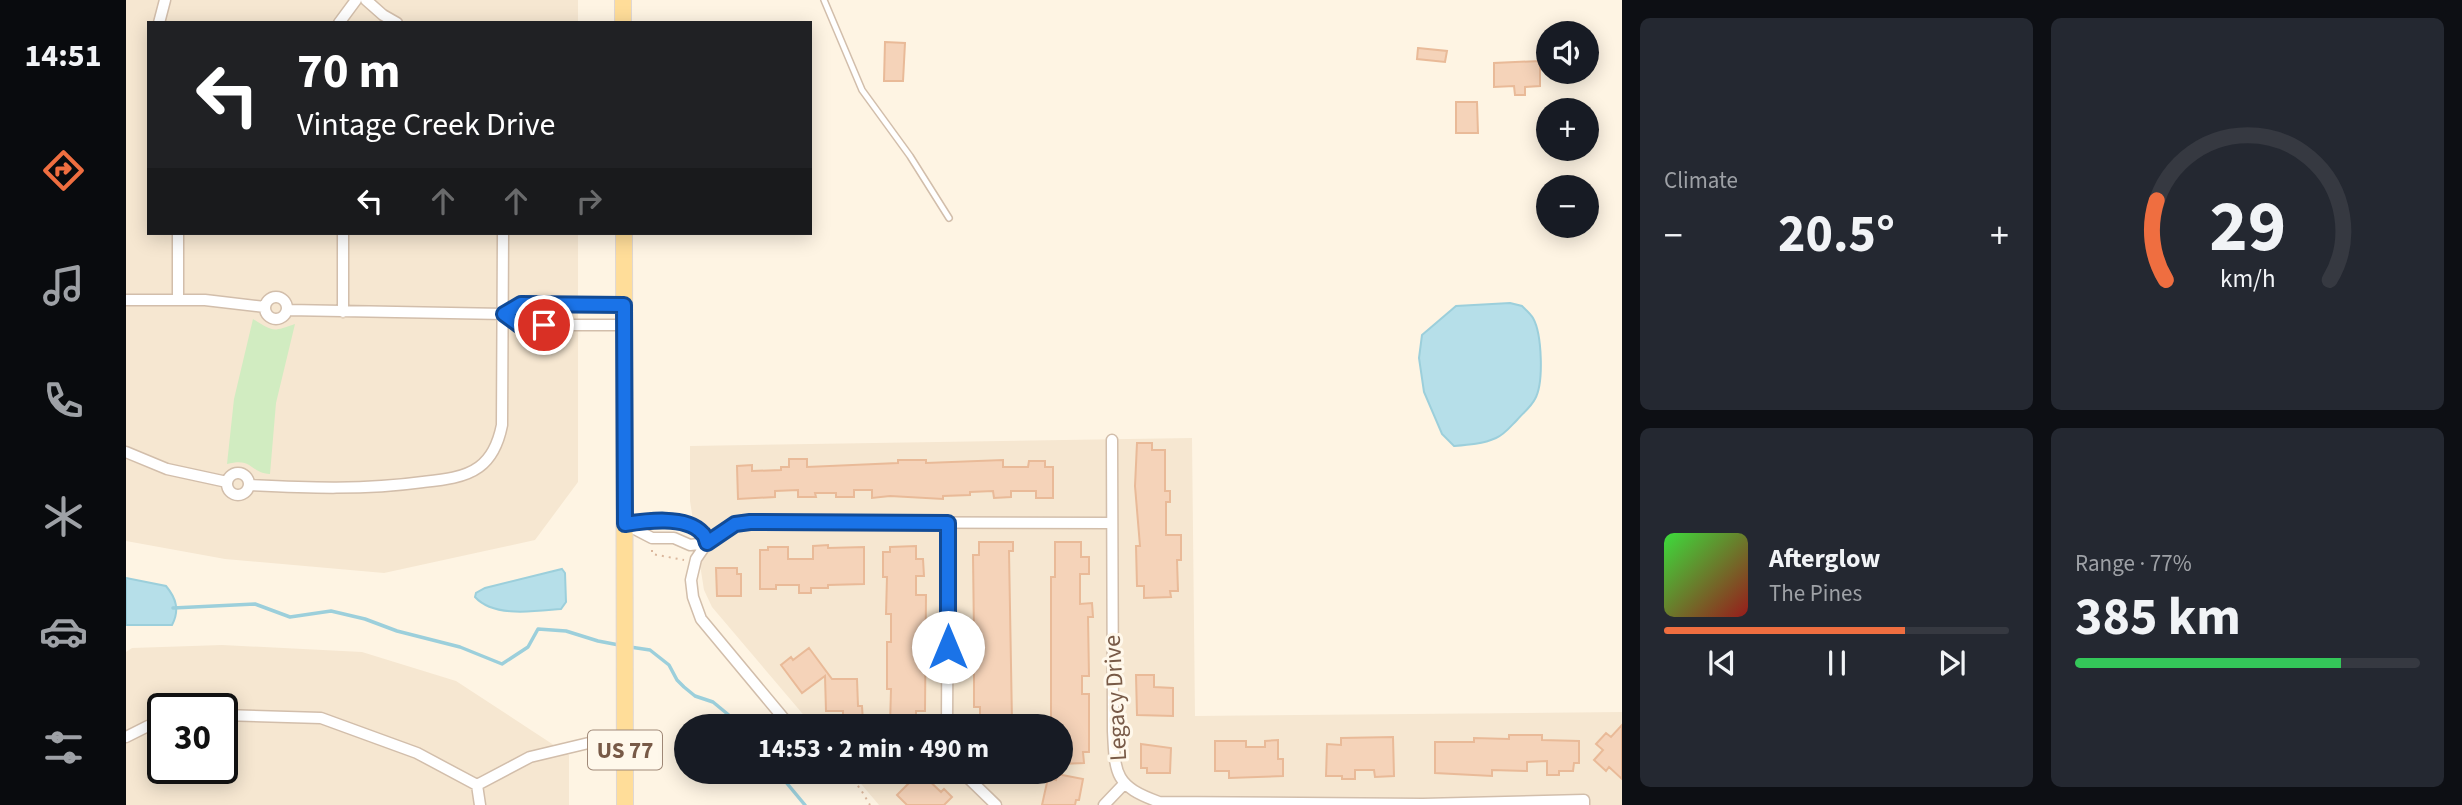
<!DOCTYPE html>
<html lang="en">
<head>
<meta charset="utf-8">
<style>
  :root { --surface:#171b24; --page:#242831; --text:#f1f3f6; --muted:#9ea1a6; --line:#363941; --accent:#ef6e40 }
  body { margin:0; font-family:"Source Sans 3",sans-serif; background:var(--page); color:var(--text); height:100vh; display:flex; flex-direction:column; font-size:26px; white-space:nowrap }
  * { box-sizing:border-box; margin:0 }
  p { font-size:23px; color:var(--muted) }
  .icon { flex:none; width:38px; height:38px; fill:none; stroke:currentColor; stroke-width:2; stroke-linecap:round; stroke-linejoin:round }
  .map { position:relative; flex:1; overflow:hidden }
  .details { display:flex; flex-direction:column; gap:18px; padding:18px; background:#0d0f14; width:840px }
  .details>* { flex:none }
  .top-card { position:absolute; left:21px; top:21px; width:665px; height:214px; border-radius:0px; box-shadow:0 4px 18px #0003; background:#202124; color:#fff; overflow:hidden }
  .buttons { position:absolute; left:1410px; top:21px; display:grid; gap:14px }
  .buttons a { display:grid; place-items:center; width:63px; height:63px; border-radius:50%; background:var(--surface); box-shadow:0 4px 18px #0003; font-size:35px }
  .speed { position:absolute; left:21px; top:693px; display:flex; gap:14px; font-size:35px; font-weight:700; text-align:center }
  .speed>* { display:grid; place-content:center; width:91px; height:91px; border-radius:50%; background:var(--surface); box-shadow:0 4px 18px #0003; line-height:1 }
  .speed .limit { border:4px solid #111; border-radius:10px; background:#fff; color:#111 }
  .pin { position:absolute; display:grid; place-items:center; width:60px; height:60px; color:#fff; margin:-30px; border:4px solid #fff; border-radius:50%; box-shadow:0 2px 7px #0007 }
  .me { position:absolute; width:77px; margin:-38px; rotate:0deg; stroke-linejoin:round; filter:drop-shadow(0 0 5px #0008) }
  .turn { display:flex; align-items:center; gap:24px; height:147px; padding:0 35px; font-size:32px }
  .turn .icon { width:91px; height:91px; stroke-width:2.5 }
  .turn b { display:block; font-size:49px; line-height:60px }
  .lanes { display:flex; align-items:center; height:66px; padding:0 35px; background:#0003; justify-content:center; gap:35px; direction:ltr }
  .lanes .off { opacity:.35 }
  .big { font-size:52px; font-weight:700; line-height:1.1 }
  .details .tile { flex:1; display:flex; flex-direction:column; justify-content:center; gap:10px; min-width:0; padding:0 24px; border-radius:10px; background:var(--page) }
  .details .dial { align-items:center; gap:0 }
  .dial svg { height:182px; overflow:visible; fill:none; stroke:var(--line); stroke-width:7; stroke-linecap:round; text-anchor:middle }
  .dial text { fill:var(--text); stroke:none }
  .song { display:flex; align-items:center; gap:21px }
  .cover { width:84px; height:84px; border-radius:10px; background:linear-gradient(135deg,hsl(120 70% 55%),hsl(0 70% 35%)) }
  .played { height:7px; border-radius:4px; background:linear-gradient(90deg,var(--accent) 70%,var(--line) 70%) }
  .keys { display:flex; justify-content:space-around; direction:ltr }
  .heat { display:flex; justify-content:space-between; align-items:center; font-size:38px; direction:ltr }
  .charge { height:10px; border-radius:5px; background:linear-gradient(90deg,#34c759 77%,var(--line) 0) }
  .details .tiles { flex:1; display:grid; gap:18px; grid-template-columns:repeat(2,1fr) }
  .trip { position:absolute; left:548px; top:714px; width:399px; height:70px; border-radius:35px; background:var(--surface); box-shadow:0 4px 18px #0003; font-weight:700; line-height:70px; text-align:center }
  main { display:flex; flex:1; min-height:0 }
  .menu { display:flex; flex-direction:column; width:126px; justify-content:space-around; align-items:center; background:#090b0e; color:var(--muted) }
  .menu .icon { width:49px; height:49px }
  .menu .active { color:var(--accent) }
  .menu b { font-size:32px; color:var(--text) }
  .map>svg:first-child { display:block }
  .residential { fill:#f6e7d1; fill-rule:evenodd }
  .green { fill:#d1ecc1 }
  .water { fill:#b6dfe9; stroke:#9ccfdb; stroke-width:2 }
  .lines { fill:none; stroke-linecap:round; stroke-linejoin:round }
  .stream { stroke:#9ccfdb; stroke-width:3.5 }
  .building { fill:#f5d3b9; stroke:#e9ba98; stroke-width:2 }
  .lane-casing { stroke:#d2beab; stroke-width:8 }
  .street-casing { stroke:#d2beab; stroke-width:13 }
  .primary-casing { stroke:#dfd7d3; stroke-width:18 }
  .path { stroke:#dab69c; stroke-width:2; stroke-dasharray:2 5; stroke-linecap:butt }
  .lane { stroke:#fff; stroke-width:5 }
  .street { stroke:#fff; stroke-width:10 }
  .primary { stroke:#fd9; stroke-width:16 }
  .route-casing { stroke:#114b97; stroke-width:18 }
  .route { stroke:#1a73e8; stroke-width:12 }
  .labels { text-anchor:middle; stroke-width:6; stroke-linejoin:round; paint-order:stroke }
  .shield { fill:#fff8eb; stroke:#a08978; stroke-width:2 }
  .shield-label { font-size:23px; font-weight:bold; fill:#785a47 }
  .street-label { font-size:24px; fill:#785a47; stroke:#fff8eb }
</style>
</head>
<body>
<main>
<nav class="menu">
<b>14:51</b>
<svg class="icon active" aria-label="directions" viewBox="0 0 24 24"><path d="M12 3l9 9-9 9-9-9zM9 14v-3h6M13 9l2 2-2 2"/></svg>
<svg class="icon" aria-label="music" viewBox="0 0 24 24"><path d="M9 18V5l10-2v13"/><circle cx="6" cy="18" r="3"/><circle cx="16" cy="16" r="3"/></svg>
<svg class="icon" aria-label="phone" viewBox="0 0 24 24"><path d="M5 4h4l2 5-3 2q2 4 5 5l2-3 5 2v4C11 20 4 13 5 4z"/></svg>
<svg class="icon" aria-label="climate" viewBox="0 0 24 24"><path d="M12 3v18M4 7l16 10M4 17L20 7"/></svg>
<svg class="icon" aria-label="car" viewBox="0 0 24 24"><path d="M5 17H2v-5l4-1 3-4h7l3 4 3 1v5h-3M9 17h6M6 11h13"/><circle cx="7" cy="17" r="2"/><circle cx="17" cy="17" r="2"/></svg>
<svg class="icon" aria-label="filters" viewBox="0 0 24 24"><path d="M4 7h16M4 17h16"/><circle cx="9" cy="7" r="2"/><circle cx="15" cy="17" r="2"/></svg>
</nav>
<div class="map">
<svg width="1496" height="805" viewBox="0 0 1496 805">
  <rect width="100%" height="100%" fill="#fef4e3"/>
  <path class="residential" d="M0,0h452v23h-429v210h429v249l-43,58 -151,33 -159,-14 -99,-18z
    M1066,438l3,278 427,-4v93h-743l-28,-33h209v-46h-247l-101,-119 -8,-17 -14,-89v-55z
    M96,645l140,7 94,29 113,74v50h-443v-153l6,-4zM37,709h59v59h-59z"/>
  <path class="green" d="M127,319c21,13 19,13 42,5l-19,79 -6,71c-21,-1 -16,-17 -43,-10l7,-65z"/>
  <path class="water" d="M1384,303l12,3c4,4 8,7 11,12 9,16 11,65 2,81 -4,8 -13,15 -18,21 -6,6 -13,15 -21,18 -13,6 -28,7 -42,8l-12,-12 -18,-42 -5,-34 3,-23 34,-29z
    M436,569l3,4 1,29 -5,7c-25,2 -67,9 -86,-12l1,-4 9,-5z
    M0,578l40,8c10,12 14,24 6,39h-46z"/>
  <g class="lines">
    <path class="stream" d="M47,608l82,-4 35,13 41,-6 34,8 32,12 63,16 42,17 26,-17 10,-18 28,2 32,10 21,4
      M504,647l20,3 19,15 8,15 7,7 11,9 18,6 29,24
      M654,772l5,9 20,24"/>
  </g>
  <path class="building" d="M759,42l20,1 -2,38h-19z
    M1292,48l29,3 -2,11 -28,-3z
    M1414,61v25l-15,1v8h-10l-1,-9 -20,1v-24z
    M1330,102h21l1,31h-22z
    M1011,443h15v7h13v41h5v11h-4v33h15v25h-4l1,31h-8l1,6 -27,1v-12h-7l-1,-40h4l-5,-60z
    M663,459h18v8l91,-4v-3h28v3l77,-3v7h25l1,-6h16v6h8v31h-17v-7h-25v6l-17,1 -1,-7 -23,1v3l-27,1v3l-53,-3 -18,2v-8h-18v7h-18v-4h-21l1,4h-18v-7l-23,1v6l-37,2 -1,-33 15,-1v6l29,-1v-3h8z
    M853,542h34v9h-4l3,171 -32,1v-16h-6v-55h6l1,-17h-7l-1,-80h6z
    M929,542h26v15h8v17h-9v30l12,-1 1,14h-5l1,59h-7v18h7v58h-6l1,11 -24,1v-38h-9v-149h4z
    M702,545v3l36,-1v37l-36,1v3h-17v5h-12v-8h-23v4h-16v-39h8v-3h20v12h25v-13z
    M790,546v13h7l1,17h-8v19h10l-1,116h-9v15h-26l1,-37h-4v-47h4v-28h-5l1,-37h-4v-25h7v-5z
    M590,568h21v6h4v22h-24z
    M683,648l23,31h25l1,27h4l1,16 -20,1v-12h-17l-1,-35 -23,17 -21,-28 10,-8 2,3z
    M1010,675h18v12l19,1v28l-36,-1z
    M1496,725v54l-13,-12 -3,4 -12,-11 9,-10 -7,-6 10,-11 5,4z
    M1383,735h33v5l37,1v22h-5l-1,8h-14v4h-12v-14l-20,1v9l-35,-1v6l-57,-3v-31h39v-4l35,1z
    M1267,737l1,39 -19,1 -1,-7h-19v9h-13v-3h-16l1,-32 14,1v-7z
    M1152,740v19h5v17l-54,2v-7h-14v-30h31v6h19v-6z
    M1015,744l30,4 -1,25h-23v-5h-6z
    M794,772l21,20 3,-3 8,8 -8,8h-37l-10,-10z
    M931,774l26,5 -4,21h-3l-1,5h-33l6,-27 8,2z"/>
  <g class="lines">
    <defs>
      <path id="lane" d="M698,0l38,90 48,66 39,62"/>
      <path id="street" d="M240,0l17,15 14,8
        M33,23l6,-23
        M213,23l17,-23
        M217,233v79
        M139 308a11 11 0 1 1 22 0a11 11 0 1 1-22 0Z
        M52,299v-66
        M0,300h79l60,7
        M162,310l216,4 17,-10 103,1
        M378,314l15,11h105
        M986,440l1,291c2,44 2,55 46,71l264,2 161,-4v5
        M0,452l41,17 60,13
        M101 484a11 11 0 1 1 22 0a11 11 0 1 1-22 0Z
        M123,485c59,3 116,5 174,-3 19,-2 41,-4 56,-15 14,-10 20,-27 23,-42l1,-192
        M525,520c22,2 46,1 56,23l-17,2 -16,-7h-22l-27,-14z
        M96,715l99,3 96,35 60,32
        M664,726l-89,-107 -8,-22 -2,-17 5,-21 11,-16 28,-19 15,-2 361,1
        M821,726l1,-203
        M0,737l22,-11 15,-3
        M836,772l34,33
        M351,785l53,-28 67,-16 28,1
        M351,785l3,20
        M978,805l20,-21"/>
      <path id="primary" d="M497,0v23
        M498,233l1,572"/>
    </defs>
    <use href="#lane" class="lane-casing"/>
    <use href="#street" class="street-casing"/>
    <use href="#primary" class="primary-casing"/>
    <path class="path" d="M526,550v4l32,6
      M708,772c23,8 24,13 36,33"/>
    <use href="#lane" class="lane"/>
    <use href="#street" class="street"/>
    <use href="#primary" class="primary"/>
  </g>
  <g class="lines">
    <defs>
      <path id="route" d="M418,325h-25l-15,-11 17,-10 103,1 1,219c20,-3 61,-9 77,9 3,2 4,7 5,10l28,-19 15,-2 198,1v124"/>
    </defs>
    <use href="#route" class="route-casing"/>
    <use href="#route" class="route"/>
  </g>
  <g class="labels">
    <rect class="shield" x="462" y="730.5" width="74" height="39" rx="5"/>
    <g class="shield-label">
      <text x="499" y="758">US 77</text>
    </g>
    <g class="street-label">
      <text transform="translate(989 698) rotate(-93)" y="8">Legacy Drive</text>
    </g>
  </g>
</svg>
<div class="buttons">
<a><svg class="icon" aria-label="sound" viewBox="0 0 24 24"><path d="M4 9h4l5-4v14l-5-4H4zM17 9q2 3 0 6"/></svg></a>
<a>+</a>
<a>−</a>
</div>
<div class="speed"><div class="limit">30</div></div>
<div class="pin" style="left:418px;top:325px;background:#d93025"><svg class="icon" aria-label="arrive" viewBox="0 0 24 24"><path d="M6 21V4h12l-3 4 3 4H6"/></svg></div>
<svg class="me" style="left:822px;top:647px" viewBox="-20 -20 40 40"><circle r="19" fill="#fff"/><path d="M0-13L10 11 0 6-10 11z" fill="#1a73e8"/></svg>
<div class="trip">14:53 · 2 min · 490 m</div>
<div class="top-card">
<div class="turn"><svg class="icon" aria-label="left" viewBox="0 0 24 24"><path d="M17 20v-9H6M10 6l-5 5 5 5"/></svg><div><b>70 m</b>Vintage Creek Drive</div></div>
<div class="lanes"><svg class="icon" aria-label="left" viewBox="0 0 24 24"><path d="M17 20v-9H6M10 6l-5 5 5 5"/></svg><svg class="icon off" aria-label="ahead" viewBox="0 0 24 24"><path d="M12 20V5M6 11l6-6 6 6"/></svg><svg class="icon off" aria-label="ahead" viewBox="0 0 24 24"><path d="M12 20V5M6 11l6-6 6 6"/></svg><svg class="icon off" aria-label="right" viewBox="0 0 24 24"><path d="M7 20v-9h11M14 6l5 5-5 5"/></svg></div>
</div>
</div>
<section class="details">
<div class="tiles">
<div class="tile"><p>Climate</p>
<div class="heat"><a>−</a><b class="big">20.5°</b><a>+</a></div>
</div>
<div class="tile dial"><svg viewBox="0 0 100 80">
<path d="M14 69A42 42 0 1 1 86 69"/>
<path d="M14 69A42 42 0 0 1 10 34" stroke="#ef6e40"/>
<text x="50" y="56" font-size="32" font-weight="700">29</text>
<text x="50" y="72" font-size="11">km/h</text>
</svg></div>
<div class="tile">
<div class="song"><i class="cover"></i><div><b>Afterglow</b><p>The Pines</p></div></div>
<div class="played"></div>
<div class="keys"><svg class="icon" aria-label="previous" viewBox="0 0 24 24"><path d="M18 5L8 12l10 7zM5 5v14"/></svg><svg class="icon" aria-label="pause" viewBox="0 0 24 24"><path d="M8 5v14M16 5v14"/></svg><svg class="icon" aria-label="next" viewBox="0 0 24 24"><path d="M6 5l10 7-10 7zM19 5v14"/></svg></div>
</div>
<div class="tile"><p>Range · 77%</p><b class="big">385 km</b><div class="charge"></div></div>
</div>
</section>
</main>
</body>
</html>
